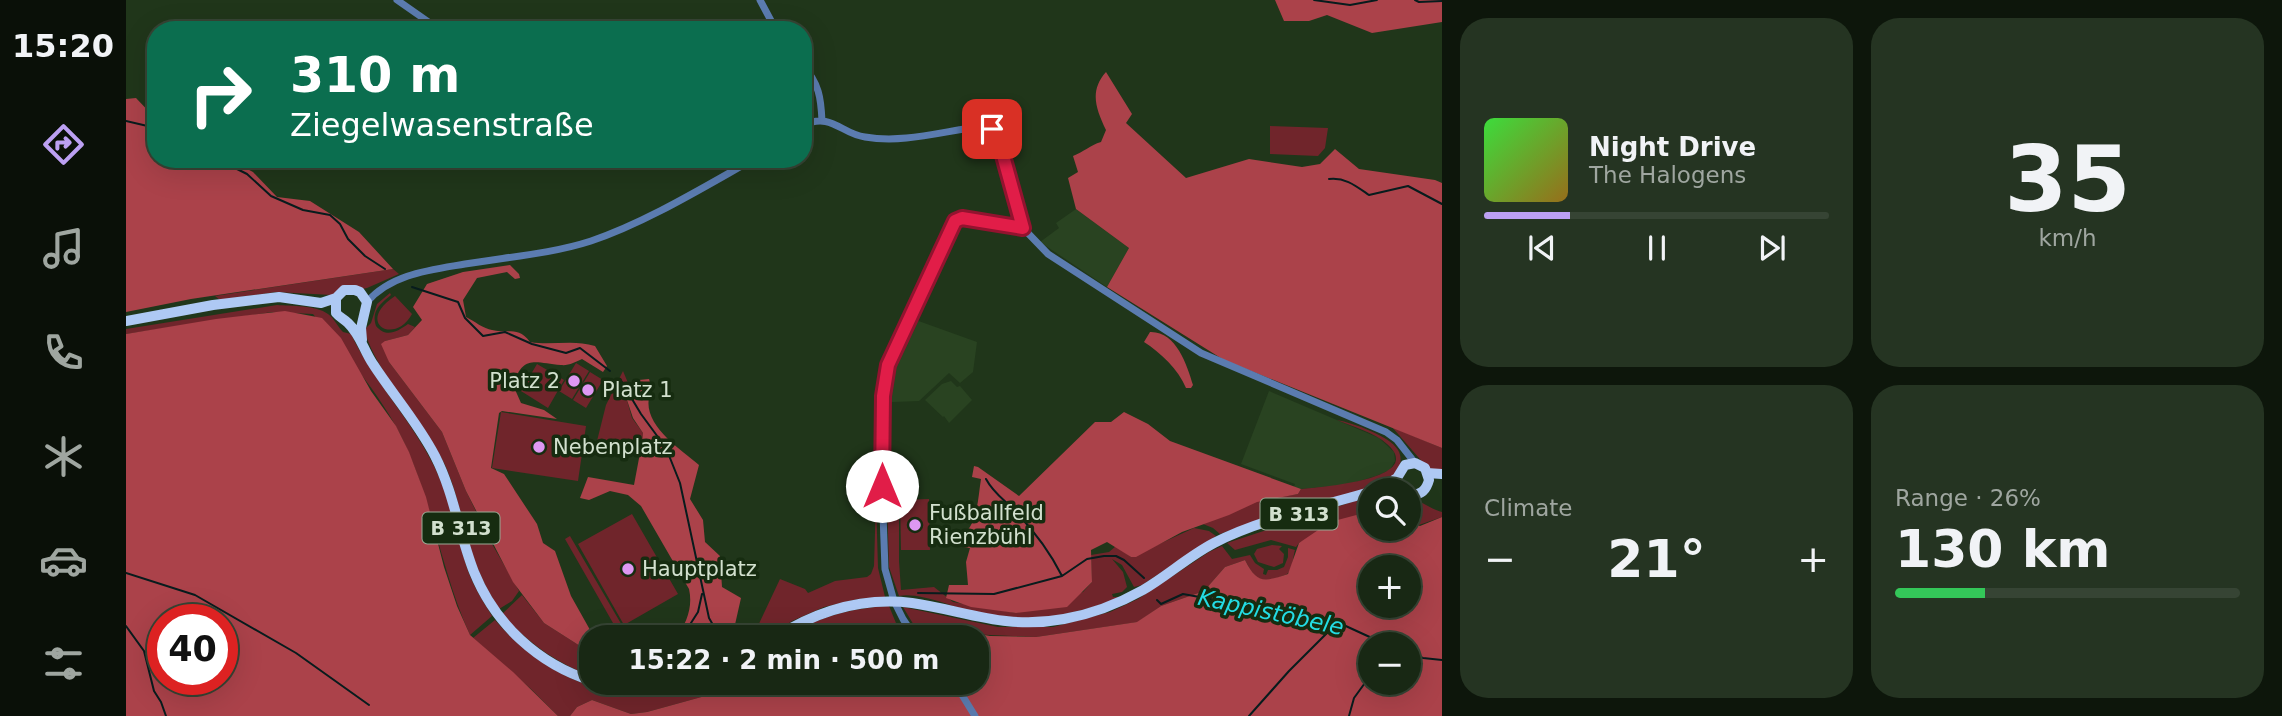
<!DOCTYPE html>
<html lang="en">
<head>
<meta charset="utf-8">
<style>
  :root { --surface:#182814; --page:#253422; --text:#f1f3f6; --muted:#9fa6a0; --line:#364434; --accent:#bca0f2 }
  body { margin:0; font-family:"DejaVu Sans",sans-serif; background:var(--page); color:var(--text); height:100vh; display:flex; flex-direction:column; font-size:26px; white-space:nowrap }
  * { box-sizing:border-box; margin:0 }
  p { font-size:23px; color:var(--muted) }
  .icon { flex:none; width:38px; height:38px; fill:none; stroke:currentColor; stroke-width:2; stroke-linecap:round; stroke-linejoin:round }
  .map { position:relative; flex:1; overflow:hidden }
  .details { display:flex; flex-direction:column; gap:18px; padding:18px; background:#0d160b; width:840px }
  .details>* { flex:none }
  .hud { position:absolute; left:21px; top:21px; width:665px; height:147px; border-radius:28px; box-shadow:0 7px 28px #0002,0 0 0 2px var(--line); background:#0b6e4f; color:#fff; overflow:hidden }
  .controls { position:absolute; left:1232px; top:478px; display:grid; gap:14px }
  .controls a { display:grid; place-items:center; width:63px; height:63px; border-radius:50%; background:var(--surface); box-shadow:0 7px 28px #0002,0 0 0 2px var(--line); font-size:35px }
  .speed { position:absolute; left:21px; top:604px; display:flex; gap:14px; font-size:35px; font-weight:700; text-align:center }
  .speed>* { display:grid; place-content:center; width:91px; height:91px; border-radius:50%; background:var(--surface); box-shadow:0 7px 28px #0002,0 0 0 2px var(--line); line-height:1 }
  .speed .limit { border:10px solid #d22; background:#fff; color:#111 }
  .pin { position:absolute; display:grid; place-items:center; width:60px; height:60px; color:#fff; margin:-30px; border-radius:14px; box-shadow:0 4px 10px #0006 }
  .me { position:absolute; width:77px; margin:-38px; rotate:0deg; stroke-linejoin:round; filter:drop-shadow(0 0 5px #0008) }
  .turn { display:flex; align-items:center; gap:24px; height:147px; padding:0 28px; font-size:32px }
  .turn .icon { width:91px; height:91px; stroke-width:2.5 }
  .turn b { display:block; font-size:49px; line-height:60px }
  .big { font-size:52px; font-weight:700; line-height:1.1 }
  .details .tile { flex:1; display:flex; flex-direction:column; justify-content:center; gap:10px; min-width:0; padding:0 24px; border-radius:28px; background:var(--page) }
  .details .dial { align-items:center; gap:0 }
  .dial b { font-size:91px; line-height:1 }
  .song { display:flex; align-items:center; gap:21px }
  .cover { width:84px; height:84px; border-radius:10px; background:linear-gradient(135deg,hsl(120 70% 55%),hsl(40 70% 35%)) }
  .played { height:7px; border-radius:4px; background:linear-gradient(90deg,var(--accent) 25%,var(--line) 25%) }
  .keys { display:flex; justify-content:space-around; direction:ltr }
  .heat { display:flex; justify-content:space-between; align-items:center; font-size:38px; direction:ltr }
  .charge { height:10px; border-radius:5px; background:linear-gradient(90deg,#34c759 26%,var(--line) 0) }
  .details .tiles { flex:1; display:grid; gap:18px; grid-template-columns:repeat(2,1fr) }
  .trip { position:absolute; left:453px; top:625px; width:410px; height:70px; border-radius:28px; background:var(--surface); box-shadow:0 7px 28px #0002,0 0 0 2px var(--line); font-weight:700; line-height:70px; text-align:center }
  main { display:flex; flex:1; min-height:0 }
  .menu { display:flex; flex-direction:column; width:126px; justify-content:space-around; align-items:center; background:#0a1008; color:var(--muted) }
  .menu .icon { width:49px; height:49px }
  .menu .active { color:var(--accent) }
  .menu b { font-size:32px; color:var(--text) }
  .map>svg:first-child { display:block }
  .built { fill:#294321 }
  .green { fill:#70252b }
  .forest { fill:#ab424a; fill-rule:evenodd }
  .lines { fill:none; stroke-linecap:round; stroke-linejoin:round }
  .stream { stroke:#071c1d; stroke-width:2 }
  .minor { stroke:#5b7cb0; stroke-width:7 }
  .major { stroke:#aec9f4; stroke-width:10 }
  .route-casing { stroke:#92132f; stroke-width:18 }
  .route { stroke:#e11d48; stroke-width:12 }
  .poi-dot { fill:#de98f2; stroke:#162c10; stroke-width:2.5 }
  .labels { text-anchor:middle; stroke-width:7; stroke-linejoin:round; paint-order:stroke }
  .shield { fill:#162c10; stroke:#9aaa95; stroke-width:2 }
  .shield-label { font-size:19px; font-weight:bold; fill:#d2e0ce }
  .poi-label { font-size:21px; fill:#d2e0ce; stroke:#162c10; text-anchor:start }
  .water-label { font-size:23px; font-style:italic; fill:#23dce3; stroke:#162c10 }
</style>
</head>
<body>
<main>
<nav class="menu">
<b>15:20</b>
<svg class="icon active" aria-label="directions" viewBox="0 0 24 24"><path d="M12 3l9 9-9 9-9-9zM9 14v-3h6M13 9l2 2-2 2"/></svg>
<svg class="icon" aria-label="music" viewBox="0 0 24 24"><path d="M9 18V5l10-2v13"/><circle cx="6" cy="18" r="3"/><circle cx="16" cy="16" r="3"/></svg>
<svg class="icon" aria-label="phone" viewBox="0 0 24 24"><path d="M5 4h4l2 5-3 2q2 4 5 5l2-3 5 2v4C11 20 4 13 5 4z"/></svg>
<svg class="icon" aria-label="climate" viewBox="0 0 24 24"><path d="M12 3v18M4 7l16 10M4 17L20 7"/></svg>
<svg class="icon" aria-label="car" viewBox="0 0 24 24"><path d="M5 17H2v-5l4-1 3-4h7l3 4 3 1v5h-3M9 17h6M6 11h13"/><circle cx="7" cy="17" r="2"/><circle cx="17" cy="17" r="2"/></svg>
<svg class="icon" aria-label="filters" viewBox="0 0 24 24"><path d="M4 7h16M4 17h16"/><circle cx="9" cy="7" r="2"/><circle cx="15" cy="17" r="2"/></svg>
</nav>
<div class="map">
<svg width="1316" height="716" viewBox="0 0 1316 716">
  <rect width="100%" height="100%" fill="#20361a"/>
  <path class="built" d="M950,209l53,39 -22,39 -67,-45 19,-14 -3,-5z
    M787,319l64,23 -4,30 -13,11 -11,-10 -30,28 -27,1 -4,5v-14l13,-45z
    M825,381l6,6 3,-1 12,14 -23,23 -5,-7 -1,1 -18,-17 17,-16z
    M1143,391l110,47 15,14 1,9 -5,9 -14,6 -30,9 -45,4 -7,-2 1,-3 -54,-20z"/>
  <path class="green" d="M1144,126l58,2 -3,20 -7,8 -48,-2z
    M267,269l6,5 -32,14 -35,7 -56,-3 -56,8 -5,-4z
    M264,293l1,2c-11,9 -20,16 -15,31 10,12 21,6 32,-2l7,3 -7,8 -23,6 4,21 53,70 24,59 26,53 27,47 -7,10 -13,8c-6,-10 -13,-21 -18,-33 -18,-37 -20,-80 -39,-117 -23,-45 -63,-81 -78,-129l7,-7 6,-19z
    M269,296l17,18c-17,32 -58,9 -17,-18z
    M151,305c14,1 39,0 51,9 6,4 10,13 15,18l8,2c22,47 60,85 83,132 16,32 22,68 33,102 6,18 16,33 25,48l-22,19c-27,-59 -36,-124 -62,-184 -20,-48 -62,-96 -95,-137l-41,-2 -146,22v-5z
    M450,363l13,8 -17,28 -13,-8z
    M411,364l27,16 -16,28 -27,-17z
    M497,371l8,19 -5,7 6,21 11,15 -1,10 -45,-2 9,-36z
    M464,372l13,8 -17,28 -13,-8z
    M375,412l85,14 -8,55 -86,-13z
    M1211,420c16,3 53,16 61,30 6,10 1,22 -8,28 -15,11 -39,15 -56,20 -38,11 -77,22 -114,36l-7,-6 -10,-4 54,-23 41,-7 3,-5c16,-2 127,-9 86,-45 -13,-12 -34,-17 -50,-24z
    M1266,427l50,21v22l-11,-1 -6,-4z
    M760,464l13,1v96l2,29 33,-3 19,15 63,11 67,-21 9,-10 -1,-27 18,-3 7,-6 15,11 63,-29 15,3 7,5 -74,49 -8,2 -12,-22 -10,-6 11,13 4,15 -5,5 -10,2 1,3h8c-45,18 -95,28 -143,17 -23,-6 -57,-22 -79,-18l-10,-29z
    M1244,496v18l-6,-1 -65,30 -3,4 -25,-7 -36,10 -8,-7z
    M1283,498c12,2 21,11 33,14v5l-26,9 -7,-4z
    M803,499l1,51h-29l-1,-50z
    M750,500l2,68 7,29 -27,2 -34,8 -32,14 -24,16h-50l16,-8 22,1 24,-51 25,10 3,4 27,-12 32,-4 4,-3 3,-8z
    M506,514l46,80 -54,31 -46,-81z
    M444,536l57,98 -6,3 -56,-98z
    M1146,545l10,1 -3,3 5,5 -1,9 -9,4 -16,-5 -4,-8 3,-5z
    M1096,546l10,13 18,-4 5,8 9,6 -1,5 3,1 2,-5h9l7,-3 4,-10v-9l7,2c-2,6 -2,17 -6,22 -2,3 -5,3 -9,5 -21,7 -25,2 -35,-17l-20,7 -21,24 -43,15 -23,16 -102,15 -89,-4 -3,4h-23l-18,-30 95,20h55l57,-15 28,-13 71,-47z
    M396,595l22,28 47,30v23c-36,-14 -63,-33 -89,-62z
    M763,606l9,22 -1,3 -7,4 -1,-2 -42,4h-62c33,-20 66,-29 104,-31z
    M369,620c39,46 94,76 156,74 21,-1 39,-8 58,-11 16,-3 34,0 49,0l-5,8 -37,2 -69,19 -16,2 -39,-14 -15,7 -7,9h-12l-27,-27 -58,-51z"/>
  <path class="forest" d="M1149,0h167v22l-70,11 -45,-18 -18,6h-25z
    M980,72l26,42 -6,9 60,55 63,-19 53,8 18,-3 15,-15 24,20 76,11 7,3v265l-218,-88 -117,-73 22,-39 -53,-39 -8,-31 10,-6 -5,-16c11,-4 17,-11 28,-14l5,-12c-10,-21 -17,-39 0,-58z
    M10,98l20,21v40h72l25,13 24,25 33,4 49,31 34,37 -202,30 -65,13v-213z
    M384,265l9,9 1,4 -5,1 -8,-7 -30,6 -14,22 3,17c8,4 18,12 26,13 17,4 26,-4 38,12 22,4 42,-3 65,4l12,20 -4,6 -21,-13c-6,3 -14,7 -21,6 -26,-2 -38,-11 -48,20l8,18 23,7 13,9 -55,-8 -3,2 -8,55 13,6 33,50 6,19 12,8 16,45 23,41h-2l-1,16 -47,-30 -31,-41 -47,-91 -24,-59 -53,-70 -8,-18 4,-3 23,-6 14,-15 -9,-13 14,-23 36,-12z
    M159,311l37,7 19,20 30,53 25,35 13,26 17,45 18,70 13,39 13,29 43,37 45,44h-432v-382l90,-15zM37,620h59v59h-59z
    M1024,332c26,-1 37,33 43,53l-2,3h-5c-8,-19 -25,-35 -42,-46z
    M523,379l3,10c-16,32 26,58 47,76l-9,34 13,21 2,22 15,14 2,31 19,11 -7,31 -16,8h-43c12,-12 18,-31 14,-48l-48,-83 -13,-11 -18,-4 -21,9 -9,-2 8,-21 46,8 6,-32 -45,-9 2,-3 45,2 1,-10 -10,-15 -7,-21 13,-17z
    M998,412l24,12 22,17 131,48 -3,5 -41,8 -28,13 -47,17 -46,25h-5l-24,-15 -16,8 1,32 -25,25 -51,6 -45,-6 -25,-9 3,-13h19l-2,-23 4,-14 -7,-1v-12c15,-12 15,-38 18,-56l-9,-2 2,-11 4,1 41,29 76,-74h16z
    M1238,513l6,1v14h39v-6l11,4 22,-9v199h-872l7,-9 15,-7 39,14 16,-2 69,-19 37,-2 5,-8 218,-1v-45h-32l7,-8 39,7 46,1 101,-15 24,-16 43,-15 21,-24 20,-7c12,24 19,22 43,14l11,-31 31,-21zM1244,567h39v39h-39zM1244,644h39v38h-39z"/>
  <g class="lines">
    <path class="stream" d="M1188,0l36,5 27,-5
      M1289,0l4,2 23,-1
      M0,121l30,7
      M91,159l30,15 24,22 32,14 27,5 10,9 8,15 17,17 20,13
      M1203,179c16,-2 27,7 40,16l39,-9 34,18
      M286,287l46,15 7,16 18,18 22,-4 27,12 34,9 14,-5 30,23
      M494,379l21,35 25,34 14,35 29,135 11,19
      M860,479c8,15 19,21 30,33 19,20 34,40 46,64
      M0,573l69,22 101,58 73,52
      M792,593l76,1 68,-18 25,-17 17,-3h12l8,4 20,18
      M1031,600l4,4 22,-10 154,28 48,22
      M0,626l18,25 19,11
      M556,637l16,-25 4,-18
      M18,651l10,40 7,11 5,14
      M1283,653l14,5 19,2
      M63,679l10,7
      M1123,716l40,-45 48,-48
      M1223,716l5,-18 16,-22"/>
    <path class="minor" d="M271,0l43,30
      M634,0l16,30
      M677,66c16,17 18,32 19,55
      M677,125c29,-13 38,9 62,12 41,7 81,-7 121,-11l9,7 7,19 21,76 25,26 153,99 185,79 11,8 18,23
      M241,302c24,-28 63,-32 98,-38 41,-7 86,-10 126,-23 54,-18 113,-54 163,-82
      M789,637l-12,-18 -9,-18 -9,-32 -3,-83 1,-90 5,-31 12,-28 55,-116 7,-3 61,10
      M828,682l21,34"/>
    <path class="major" d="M210,298v15c4,5 8,6 12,10 12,11 16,28 25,41 20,31 45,59 62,92 19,37 24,78 39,116 21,52 64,92 118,109
      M0,321l87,-16 66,-8 42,6 15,-5 8,-8h11l5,2 7,10 -6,26 1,12
      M1301,473l15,1
      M1251,490l20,-12 8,-13 10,-2 10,5 4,12c-3,11 -9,16 -20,14
      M1255,490h20
      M650,637c41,-26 87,-40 136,-34 55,8 93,27 152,16 28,-5 54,-15 79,-29 24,-14 46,-34 71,-47 44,-23 108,-37 156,-51
      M472,682c31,8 63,9 94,0"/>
  </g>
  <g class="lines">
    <defs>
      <path id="route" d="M756,486l1,-90 5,-31 67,-144 7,-3 61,10 -21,-76 -10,-23"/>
    </defs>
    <use href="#route" class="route-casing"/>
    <use href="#route" class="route"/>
  </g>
  <g class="poi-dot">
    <circle cx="448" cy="381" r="7"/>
    <circle cx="462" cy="390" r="7"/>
    <circle cx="413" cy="447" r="7"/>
    <circle cx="789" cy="525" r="7"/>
    <circle cx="502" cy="569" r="7"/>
  </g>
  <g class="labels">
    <g class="shield">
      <rect x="1134.5" y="498.5" width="77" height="31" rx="5"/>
      <rect x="296.5" y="512.5" width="77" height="31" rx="5"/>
    </g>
    <g class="shield-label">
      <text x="1173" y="521">B 313</text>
      <text x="335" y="535">B 313</text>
    </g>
    <g class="poi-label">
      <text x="434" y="388" text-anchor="end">Platz 2</text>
      <text x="476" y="397">Platz 1</text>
      <text x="427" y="454">Nebenplatz</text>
      <text x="803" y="520">Fußballfeld<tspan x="803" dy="24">Rienzbühl</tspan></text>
      <text x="516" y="576">Hauptplatz</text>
    </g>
    <g class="water-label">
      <text transform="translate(1145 612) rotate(12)" y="8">Kappistöbele</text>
    </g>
  </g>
</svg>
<div class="controls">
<a><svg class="icon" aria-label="search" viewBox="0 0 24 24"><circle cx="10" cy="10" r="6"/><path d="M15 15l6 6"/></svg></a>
<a>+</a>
<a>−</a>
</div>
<div class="speed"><div class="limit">40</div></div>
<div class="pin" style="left:866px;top:129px;background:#d93025"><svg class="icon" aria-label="arrive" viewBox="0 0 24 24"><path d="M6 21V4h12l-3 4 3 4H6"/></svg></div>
<svg class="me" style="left:756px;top:486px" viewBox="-20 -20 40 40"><circle r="19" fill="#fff"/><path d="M0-13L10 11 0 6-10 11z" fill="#e11d48"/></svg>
<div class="trip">15:22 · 2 min · 500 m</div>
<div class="hud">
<div class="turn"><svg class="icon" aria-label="right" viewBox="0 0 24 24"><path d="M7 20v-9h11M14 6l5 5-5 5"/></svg><div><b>310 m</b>Ziegelwasenstraße</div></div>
</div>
</div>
<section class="details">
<div class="tiles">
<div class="tile">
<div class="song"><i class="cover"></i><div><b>Night Drive</b><p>The Halogens</p></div></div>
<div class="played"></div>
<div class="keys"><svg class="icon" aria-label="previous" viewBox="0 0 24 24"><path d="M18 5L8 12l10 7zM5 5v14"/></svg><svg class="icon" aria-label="pause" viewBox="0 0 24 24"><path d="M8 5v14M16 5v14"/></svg><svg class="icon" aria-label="next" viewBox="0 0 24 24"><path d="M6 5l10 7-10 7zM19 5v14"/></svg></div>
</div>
<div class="tile dial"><b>35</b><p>km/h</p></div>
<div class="tile"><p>Climate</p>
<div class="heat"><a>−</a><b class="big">21°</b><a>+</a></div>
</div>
<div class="tile"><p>Range · 26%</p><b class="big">130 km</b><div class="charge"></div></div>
</div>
</section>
</main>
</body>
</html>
